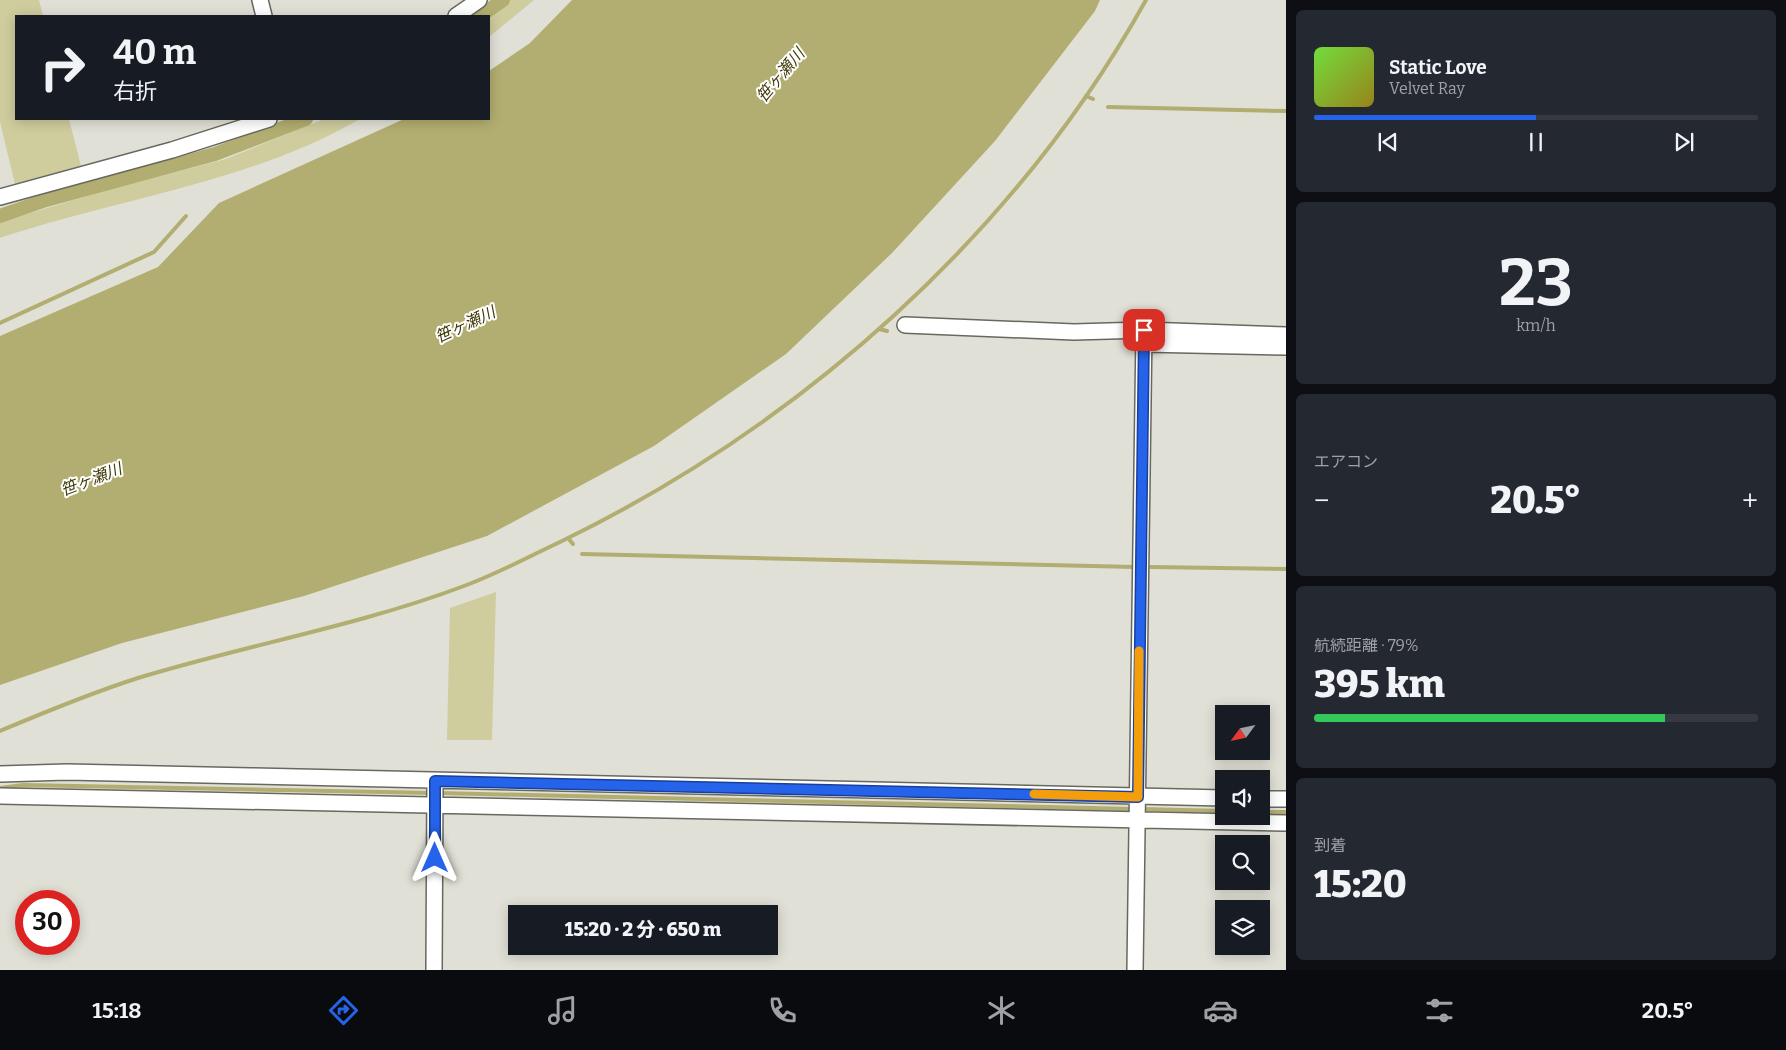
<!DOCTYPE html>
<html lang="ja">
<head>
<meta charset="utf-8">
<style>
  :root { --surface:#171b24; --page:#242831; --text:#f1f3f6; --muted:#9ea1a6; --line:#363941; --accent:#2563eb }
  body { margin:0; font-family:Bitter,"Noto Sans JP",serif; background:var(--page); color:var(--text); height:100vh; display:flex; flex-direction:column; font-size:19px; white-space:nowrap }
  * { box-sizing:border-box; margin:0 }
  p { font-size:16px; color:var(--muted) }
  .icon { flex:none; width:28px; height:28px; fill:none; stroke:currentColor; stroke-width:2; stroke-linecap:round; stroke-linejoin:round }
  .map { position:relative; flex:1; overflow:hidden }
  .sheet { display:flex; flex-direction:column; gap:10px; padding:10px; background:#0d0f14; width:500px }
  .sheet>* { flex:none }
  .banner { position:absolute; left:15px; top:15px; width:475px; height:105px; border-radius:0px; box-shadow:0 2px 12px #0003; background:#171b24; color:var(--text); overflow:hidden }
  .needle { width:32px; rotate:237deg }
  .fabs { position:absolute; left:1215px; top:705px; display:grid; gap:10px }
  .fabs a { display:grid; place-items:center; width:55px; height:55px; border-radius:0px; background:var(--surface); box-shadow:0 2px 12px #0003; font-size:25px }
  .speed { position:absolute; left:15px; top:890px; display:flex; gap:10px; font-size:25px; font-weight:700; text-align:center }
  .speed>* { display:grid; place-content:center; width:65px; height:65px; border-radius:50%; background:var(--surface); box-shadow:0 2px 12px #0003; line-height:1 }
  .speed .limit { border:8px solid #d22; background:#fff; color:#111 }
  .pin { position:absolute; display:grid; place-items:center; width:42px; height:42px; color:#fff; margin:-21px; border-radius:10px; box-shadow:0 2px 8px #0006 }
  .me { position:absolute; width:55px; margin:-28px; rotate:0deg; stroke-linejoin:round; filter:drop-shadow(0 0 4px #0008) }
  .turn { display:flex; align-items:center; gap:18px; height:105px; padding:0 15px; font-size:22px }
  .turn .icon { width:65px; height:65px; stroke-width:2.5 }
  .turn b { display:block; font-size:35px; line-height:42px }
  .big { font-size:38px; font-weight:800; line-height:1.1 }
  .sheet .card { flex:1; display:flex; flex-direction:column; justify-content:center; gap:8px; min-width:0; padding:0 18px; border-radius:8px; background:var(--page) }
  .sheet .dial { align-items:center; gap:0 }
  .dial b { font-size:65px; line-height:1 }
  .song { display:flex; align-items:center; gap:15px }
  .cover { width:60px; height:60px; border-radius:8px; background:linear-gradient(135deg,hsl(100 70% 55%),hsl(50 70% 35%)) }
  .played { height:5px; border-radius:2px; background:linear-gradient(90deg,var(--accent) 50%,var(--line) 50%) }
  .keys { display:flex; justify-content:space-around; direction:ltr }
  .heat { display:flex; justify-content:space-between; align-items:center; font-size:28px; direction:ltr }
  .charge { height:8px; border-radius:4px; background:linear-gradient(90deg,#34c759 79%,var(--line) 0) }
  .trip { position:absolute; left:508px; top:905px; width:270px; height:50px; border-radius:0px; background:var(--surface); box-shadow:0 2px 12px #0003; font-weight:800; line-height:50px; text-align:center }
  .tabs { display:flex; height:80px; justify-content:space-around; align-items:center; background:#090b0e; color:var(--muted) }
  .tabs .icon { width:35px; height:35px }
  .tabs .current { color:var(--accent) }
  .tabs b { font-size:22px; color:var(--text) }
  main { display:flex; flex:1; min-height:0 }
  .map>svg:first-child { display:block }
  .green { fill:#cfcc9e }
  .water { fill:#b2ad70 }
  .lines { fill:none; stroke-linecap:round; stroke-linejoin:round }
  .stream { stroke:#b2ad70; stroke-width:4 }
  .canal { stroke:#b2ad70; stroke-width:14 }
  .minor-casing { stroke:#68685f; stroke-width:18 }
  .minor { stroke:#fff; stroke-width:15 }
  .route-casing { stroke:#184099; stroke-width:12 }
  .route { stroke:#2563eb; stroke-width:9 }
  .slow { stroke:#f59e0b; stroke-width:9 }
  .labels { text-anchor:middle; stroke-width:4; stroke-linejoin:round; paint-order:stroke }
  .water-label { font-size:16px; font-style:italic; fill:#3f3a08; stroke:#fff }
</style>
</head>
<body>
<main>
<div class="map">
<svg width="1286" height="970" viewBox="0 0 1286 970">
  <rect width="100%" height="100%" fill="#e0e0d6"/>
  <path class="green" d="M0,0h39l4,16h-27v103h53l12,47 -66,18 -15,-62z
    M510,0h24l-45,37v-19z
    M324,119h36c-111,64 -240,79 -360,119v-16l111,-33 115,-30z
    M496,592l-4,148h-45l3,-132z"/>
  <path class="water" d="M572,0h528l-5,11 -100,130 -103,112 -106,101 -132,92 -167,90 -183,60 -182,47 -122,42v-349l158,-69 61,-64 185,-84h85v-48l41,-28z"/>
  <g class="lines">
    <path class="stream" d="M1086,96l7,3
      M1108,107l178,4
      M0,323l154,-71 32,-36
      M879,329l8,2
      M568,538l5,6
      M582,554l553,13
      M1151,567l135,2
      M0,731c45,-19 91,-38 138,-53 108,-33 220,-52 326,-92 33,-12 64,-29 96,-44 241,-117 455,-307 586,-542
      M0,788l23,-3 409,8
      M439,793l695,16
      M1141,809l83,2
      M1261,812h25"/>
    <path class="canal" d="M480,16l23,-16
      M0,216l46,-16 169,-46 91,-35"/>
    <defs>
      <path id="minor" d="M260,0l4,16
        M456,16l23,-16
        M0,197l172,-47 97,-31
        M905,325l169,7 70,-2 142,5
        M1144,344l142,3
        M0,774l67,-2 184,4 973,22
        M0,796l1286,27
        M1261,799h25
        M434,970l1,-189
        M1135,970l9,-640"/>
    </defs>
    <use href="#minor" class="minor-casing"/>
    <use href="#minor" class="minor"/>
  </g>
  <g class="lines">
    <defs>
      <path id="route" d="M435,858v-77l703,16 6,-467"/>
    </defs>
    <use href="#route" class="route-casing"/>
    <use href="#route" class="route"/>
    <path class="slow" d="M1034,794l104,3 1,-146"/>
  </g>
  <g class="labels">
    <g class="water-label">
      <text transform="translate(780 75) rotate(-50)" y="6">笹ヶ瀬川</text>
      <text transform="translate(465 324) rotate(-25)" y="6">笹ヶ瀬川</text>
      <text transform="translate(91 479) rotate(-21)" y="6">笹ヶ瀬川</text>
    </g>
  </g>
</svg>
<div class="fabs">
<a><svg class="needle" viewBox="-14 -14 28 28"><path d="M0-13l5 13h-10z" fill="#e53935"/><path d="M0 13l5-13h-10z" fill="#9ea1a6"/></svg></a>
<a><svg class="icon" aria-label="sound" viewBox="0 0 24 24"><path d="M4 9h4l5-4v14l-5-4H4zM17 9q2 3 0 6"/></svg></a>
<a><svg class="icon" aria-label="search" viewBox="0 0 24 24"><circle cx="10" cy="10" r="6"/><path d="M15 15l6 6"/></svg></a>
<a><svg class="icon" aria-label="layers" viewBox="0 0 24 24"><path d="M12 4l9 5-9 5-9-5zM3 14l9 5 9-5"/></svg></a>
</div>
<div class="speed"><div class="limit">30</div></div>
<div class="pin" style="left:1144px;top:330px;background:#d93025"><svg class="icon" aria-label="arrive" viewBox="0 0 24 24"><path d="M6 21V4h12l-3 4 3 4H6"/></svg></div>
<svg class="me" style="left:435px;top:858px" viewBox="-20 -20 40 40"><path d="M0-17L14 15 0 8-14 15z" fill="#2563eb" stroke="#fff" stroke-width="4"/></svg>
<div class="trip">15:20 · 2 分 · 650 m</div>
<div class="banner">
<div class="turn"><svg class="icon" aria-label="right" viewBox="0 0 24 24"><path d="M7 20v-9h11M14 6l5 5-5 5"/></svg><div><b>40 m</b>右折</div></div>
</div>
</div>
<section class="sheet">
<div class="card">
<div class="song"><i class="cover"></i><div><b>Static Love</b><p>Velvet Ray</p></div></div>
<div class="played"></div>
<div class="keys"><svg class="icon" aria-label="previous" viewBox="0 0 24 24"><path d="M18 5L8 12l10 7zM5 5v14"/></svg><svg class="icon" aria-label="pause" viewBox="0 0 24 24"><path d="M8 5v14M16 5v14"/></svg><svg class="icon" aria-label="next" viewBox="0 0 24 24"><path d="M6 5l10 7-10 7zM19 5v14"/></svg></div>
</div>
<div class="card dial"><b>23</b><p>km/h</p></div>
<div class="card"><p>エアコン</p>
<div class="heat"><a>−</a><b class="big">20.5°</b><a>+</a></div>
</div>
<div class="card"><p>航続距離 · 79%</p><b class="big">395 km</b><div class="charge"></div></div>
<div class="card"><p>到着</p><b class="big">15:20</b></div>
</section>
</main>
<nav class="tabs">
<b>15:18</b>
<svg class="icon current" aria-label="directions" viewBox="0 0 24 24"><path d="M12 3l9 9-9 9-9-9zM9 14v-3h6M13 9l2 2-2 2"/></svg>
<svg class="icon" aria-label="music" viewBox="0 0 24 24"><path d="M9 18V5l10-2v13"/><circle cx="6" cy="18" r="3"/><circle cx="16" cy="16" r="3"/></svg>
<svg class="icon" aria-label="phone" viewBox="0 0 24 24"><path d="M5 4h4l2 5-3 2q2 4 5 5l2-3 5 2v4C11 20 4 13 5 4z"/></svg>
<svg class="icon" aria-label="climate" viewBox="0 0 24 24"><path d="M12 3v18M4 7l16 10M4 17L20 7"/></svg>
<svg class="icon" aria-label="car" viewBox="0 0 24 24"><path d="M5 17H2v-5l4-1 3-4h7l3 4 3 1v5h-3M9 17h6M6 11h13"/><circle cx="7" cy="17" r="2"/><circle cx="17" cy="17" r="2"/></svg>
<svg class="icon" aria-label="filters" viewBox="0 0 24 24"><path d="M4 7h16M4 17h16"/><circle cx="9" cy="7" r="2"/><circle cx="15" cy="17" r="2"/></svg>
<b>20.5°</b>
</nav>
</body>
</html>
